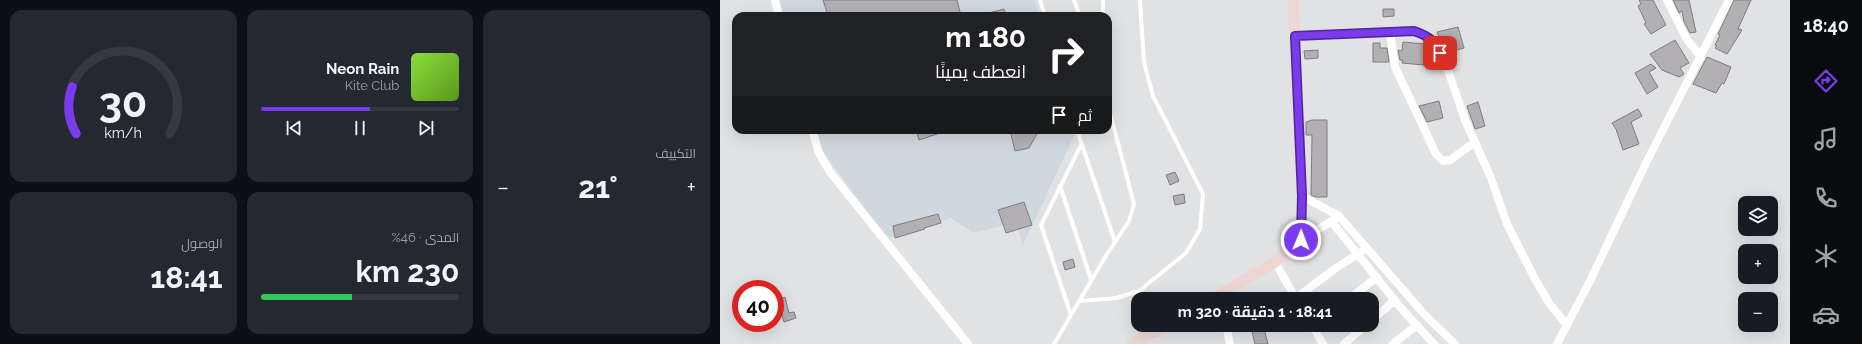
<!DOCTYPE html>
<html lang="ar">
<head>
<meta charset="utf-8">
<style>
  :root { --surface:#171b24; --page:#242831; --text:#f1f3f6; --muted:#9ea1a6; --line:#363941; --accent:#7c3aed }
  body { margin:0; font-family:Raleway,Cairo,sans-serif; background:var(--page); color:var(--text); direction:rtl; height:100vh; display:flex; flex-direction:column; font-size:15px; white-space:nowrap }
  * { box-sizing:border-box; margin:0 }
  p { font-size:13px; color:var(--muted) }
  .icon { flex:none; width:22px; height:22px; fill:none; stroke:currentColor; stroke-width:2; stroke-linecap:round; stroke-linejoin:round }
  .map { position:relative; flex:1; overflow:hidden; direction:ltr }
  .sheet { display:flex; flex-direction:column; gap:10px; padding:10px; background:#0d0f14; width:720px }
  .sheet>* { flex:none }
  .guide { position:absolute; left:12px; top:12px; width:380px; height:122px; border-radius:12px; box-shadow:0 4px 16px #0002; direction:rtl; background:#202124; color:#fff; overflow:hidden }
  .buttons { position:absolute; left:1018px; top:196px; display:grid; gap:8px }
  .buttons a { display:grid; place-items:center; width:40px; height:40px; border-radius:8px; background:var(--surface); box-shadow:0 4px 16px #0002; font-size:20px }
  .speed { position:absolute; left:12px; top:280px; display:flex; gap:8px; font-size:20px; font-weight:700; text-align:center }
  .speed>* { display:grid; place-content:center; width:52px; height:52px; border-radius:50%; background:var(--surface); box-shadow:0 4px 16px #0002; line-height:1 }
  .speed .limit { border:6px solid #d22; background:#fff; color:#111 }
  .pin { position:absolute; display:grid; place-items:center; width:34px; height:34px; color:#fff; margin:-17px; border-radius:8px; box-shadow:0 2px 6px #0006 }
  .me { position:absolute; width:44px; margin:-22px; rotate:1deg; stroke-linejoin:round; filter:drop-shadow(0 0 3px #0008) }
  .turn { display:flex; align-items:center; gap:14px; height:84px; padding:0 20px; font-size:18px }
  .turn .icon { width:52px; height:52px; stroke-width:2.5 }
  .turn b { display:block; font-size:28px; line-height:34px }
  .then { display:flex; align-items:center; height:38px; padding:0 20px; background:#0003; gap:8px; font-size:15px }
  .big { font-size:30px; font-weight:700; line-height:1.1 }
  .sheet .card { flex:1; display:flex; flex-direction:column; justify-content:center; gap:6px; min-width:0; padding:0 14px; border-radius:12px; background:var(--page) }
  .sheet .dial { align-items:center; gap:0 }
  .dial svg { height:104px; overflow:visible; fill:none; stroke:var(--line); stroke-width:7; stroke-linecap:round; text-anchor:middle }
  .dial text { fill:var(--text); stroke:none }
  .song { display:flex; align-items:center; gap:12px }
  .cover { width:48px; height:48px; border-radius:6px; background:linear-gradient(135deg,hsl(90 70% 55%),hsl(90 70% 35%)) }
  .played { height:4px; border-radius:2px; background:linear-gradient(90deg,var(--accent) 55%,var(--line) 55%) }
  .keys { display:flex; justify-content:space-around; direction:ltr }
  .heat { display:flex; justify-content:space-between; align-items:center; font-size:22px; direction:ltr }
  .charge { height:6px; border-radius:3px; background:linear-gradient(90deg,#34c759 46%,var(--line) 0) }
  .sheet .tiles { flex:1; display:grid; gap:10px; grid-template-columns:repeat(3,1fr) }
  .card:first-child { grid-row:span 2 }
  .trip { position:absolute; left:411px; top:292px; width:248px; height:40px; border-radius:12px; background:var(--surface); box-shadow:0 4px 16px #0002; font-weight:700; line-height:40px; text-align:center; direction:rtl }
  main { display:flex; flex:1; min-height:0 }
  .tab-bar { display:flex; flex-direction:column; width:72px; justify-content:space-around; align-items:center; background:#090b0e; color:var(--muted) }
  .tab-bar .icon { width:28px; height:28px }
  .tab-bar .current { color:var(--accent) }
  .tab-bar b { font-size:18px; color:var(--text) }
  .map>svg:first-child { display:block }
  .built { fill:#d0d8df }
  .building { fill:#b2b0b2; stroke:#7e7c7e }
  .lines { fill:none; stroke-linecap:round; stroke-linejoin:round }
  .lane { stroke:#fff; stroke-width:4 }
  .street { stroke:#fff; stroke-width:8 }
  .secondary { stroke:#ecd5d2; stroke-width:11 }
  .route-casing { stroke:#51269a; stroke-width:10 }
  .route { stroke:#7c3aed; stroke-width:7 }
</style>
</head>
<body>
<main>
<nav class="tab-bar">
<b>18:40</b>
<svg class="icon current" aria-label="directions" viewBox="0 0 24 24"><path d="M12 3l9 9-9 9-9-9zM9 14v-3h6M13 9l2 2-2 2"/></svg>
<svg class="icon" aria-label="music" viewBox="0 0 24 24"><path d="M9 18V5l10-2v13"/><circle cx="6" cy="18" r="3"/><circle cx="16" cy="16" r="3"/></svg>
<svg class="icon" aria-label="phone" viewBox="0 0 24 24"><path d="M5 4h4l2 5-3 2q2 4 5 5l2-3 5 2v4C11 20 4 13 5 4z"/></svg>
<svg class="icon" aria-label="climate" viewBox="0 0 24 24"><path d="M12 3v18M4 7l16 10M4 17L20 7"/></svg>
<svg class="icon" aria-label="car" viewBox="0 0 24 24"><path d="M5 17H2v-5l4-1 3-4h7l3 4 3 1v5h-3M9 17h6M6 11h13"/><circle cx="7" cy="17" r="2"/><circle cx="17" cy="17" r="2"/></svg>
</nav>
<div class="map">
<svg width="1070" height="344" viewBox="0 0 1070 344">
  <rect width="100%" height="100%" fill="#e1e2e4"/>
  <path class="built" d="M57,0h258l5,16h-258z
    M97,130h257l1,4 -52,111 -7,-23 -42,11 -23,-15 -64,21 -65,-89z"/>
  <path class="building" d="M103,0h134l4,16h-133z
    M919,0h14l13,25 -15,9 -7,-10 2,-1 -8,-17 3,-2z
    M953,0h16l7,32 -6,1 -6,-11 -2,-11 -3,2z
    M1014,0h17l-13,29 4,1 -15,24 -12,-6 2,-2 -2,-1 5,-10 -2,-1z
    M284,9l2,7h-21v-2z
    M663,9h11v7l-11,1z
    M738,27l6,21 -18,5 -9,-21z
    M955,40l14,23 -9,5 4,6 -5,3 -17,-7 -12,-16z
    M683,42l22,2 -1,21 -22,-2 1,-3h-3l-2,-10 4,1z
    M653,43h7v5h7l2,14h-16z
    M598,50v8l-13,1 -1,-8z
    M987,57l24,10 -7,17 -2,-1 -6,10 -23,-9z
    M931,64l5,4 -7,4 9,15 -11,7 -12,-21z
    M719,101l4,17 -16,4 -8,-16z
    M758,102l7,24 -10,3 -8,-23z
    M918,109l4,7 -11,6 8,22 -16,6 -7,-21 -4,-6z
    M592,120h15v77h-11l-5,-2 1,-60h-6v-13z
    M196,130h30v1l-27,9z
    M290,130h29l-10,18 -14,3z
    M455,172l4,9 -9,4 -4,-10z
    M464,194l1,9 -10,2 -2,-9z
    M304,202l8,23 -26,8 -8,-23z
    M218,214l3,9 -17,5 1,1 -30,9 -2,-12z
    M353,259l2,8 -10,3 -2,-8z
    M65,297l4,16 5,-1 2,6 -12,4 -7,-22z
    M543,325l5,19h-13l-4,-17z"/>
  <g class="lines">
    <path class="lane" d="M320,0l5,16
      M354,0l6,16
      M383,16v-16
      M357,130l38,112
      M340,186l31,93
      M359,301l37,-3 23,-7 47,-38 14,-24 3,-35 -50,-98 -9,-34 -4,-62
      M351,315l-30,-90 40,-80
      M334,344l53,-90 22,-33 5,-17 -26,-99"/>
    <path class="street" d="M55,0l4,16
      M947,0l19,38 15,19
      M670,32l5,35 41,87 7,7 7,-1 25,-18
      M575,36l119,-5 13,5 8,7 14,30 16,47 26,58 16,46 27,53 15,26 17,21
      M92,130l7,23 11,19 138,172
      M582,196l37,20 85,98 31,30
      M611,221l69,86 34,37
      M581,240l34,-21
      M555,262l21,37
      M576,298l37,-28 28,-18
      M629,299l28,-22
      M652,320l23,-20
      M506,325l4,19
      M592,325l11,19
      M624,344l22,-19
      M673,344l24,-19
      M837,344l33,-63 56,-118 83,-163"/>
    <path class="secondary" d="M492,299l63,-37 26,-22 1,-44 -9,-196
      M412,344l34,-19"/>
  </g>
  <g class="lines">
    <defs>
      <path id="route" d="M581,240l1,-44 -7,-160 119,-5c14,5 20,9 26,22"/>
    </defs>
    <use href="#route" class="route-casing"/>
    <use href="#route" class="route"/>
  </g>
</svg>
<div class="buttons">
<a><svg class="icon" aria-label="layers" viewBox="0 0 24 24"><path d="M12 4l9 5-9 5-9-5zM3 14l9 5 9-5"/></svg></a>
<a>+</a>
<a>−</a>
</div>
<div class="speed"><div class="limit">40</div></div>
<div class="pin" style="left:720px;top:53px;background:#d93025"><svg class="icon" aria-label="arrive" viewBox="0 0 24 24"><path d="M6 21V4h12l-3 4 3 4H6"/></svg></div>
<svg class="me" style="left:581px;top:240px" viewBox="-20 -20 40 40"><circle r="17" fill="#7c3aed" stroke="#fff" stroke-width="3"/><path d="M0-11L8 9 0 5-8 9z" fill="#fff"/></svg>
<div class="trip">18:41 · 1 دقيقة · 320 m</div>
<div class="guide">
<div class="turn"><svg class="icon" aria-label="right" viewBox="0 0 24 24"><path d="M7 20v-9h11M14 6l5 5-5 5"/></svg><div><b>180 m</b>انعطف يمينًا</div></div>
<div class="then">ثم<svg class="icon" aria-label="arrive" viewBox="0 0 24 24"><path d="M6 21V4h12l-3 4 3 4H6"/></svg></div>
</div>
</div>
<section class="sheet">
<div class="tiles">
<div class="card"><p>التكييف</p>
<div class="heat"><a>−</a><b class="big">21°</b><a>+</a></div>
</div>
<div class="card">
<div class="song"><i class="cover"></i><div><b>Neon Rain</b><p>Kite Club</p></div></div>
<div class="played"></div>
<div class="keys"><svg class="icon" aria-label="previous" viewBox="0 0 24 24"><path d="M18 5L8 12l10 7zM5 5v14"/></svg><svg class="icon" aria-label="pause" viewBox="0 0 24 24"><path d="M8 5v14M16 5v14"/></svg><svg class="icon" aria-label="next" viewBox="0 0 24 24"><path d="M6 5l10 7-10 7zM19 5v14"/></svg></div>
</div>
<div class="card dial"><svg viewBox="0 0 100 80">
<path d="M14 69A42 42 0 1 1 86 69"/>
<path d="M14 69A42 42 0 0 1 11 33" stroke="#7c3aed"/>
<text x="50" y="56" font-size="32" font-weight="700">30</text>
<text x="50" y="72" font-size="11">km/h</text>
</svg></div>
<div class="card"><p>المدى · 46%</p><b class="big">230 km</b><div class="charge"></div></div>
<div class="card"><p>الوصول</p><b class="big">18:41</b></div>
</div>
</section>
</main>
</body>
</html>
